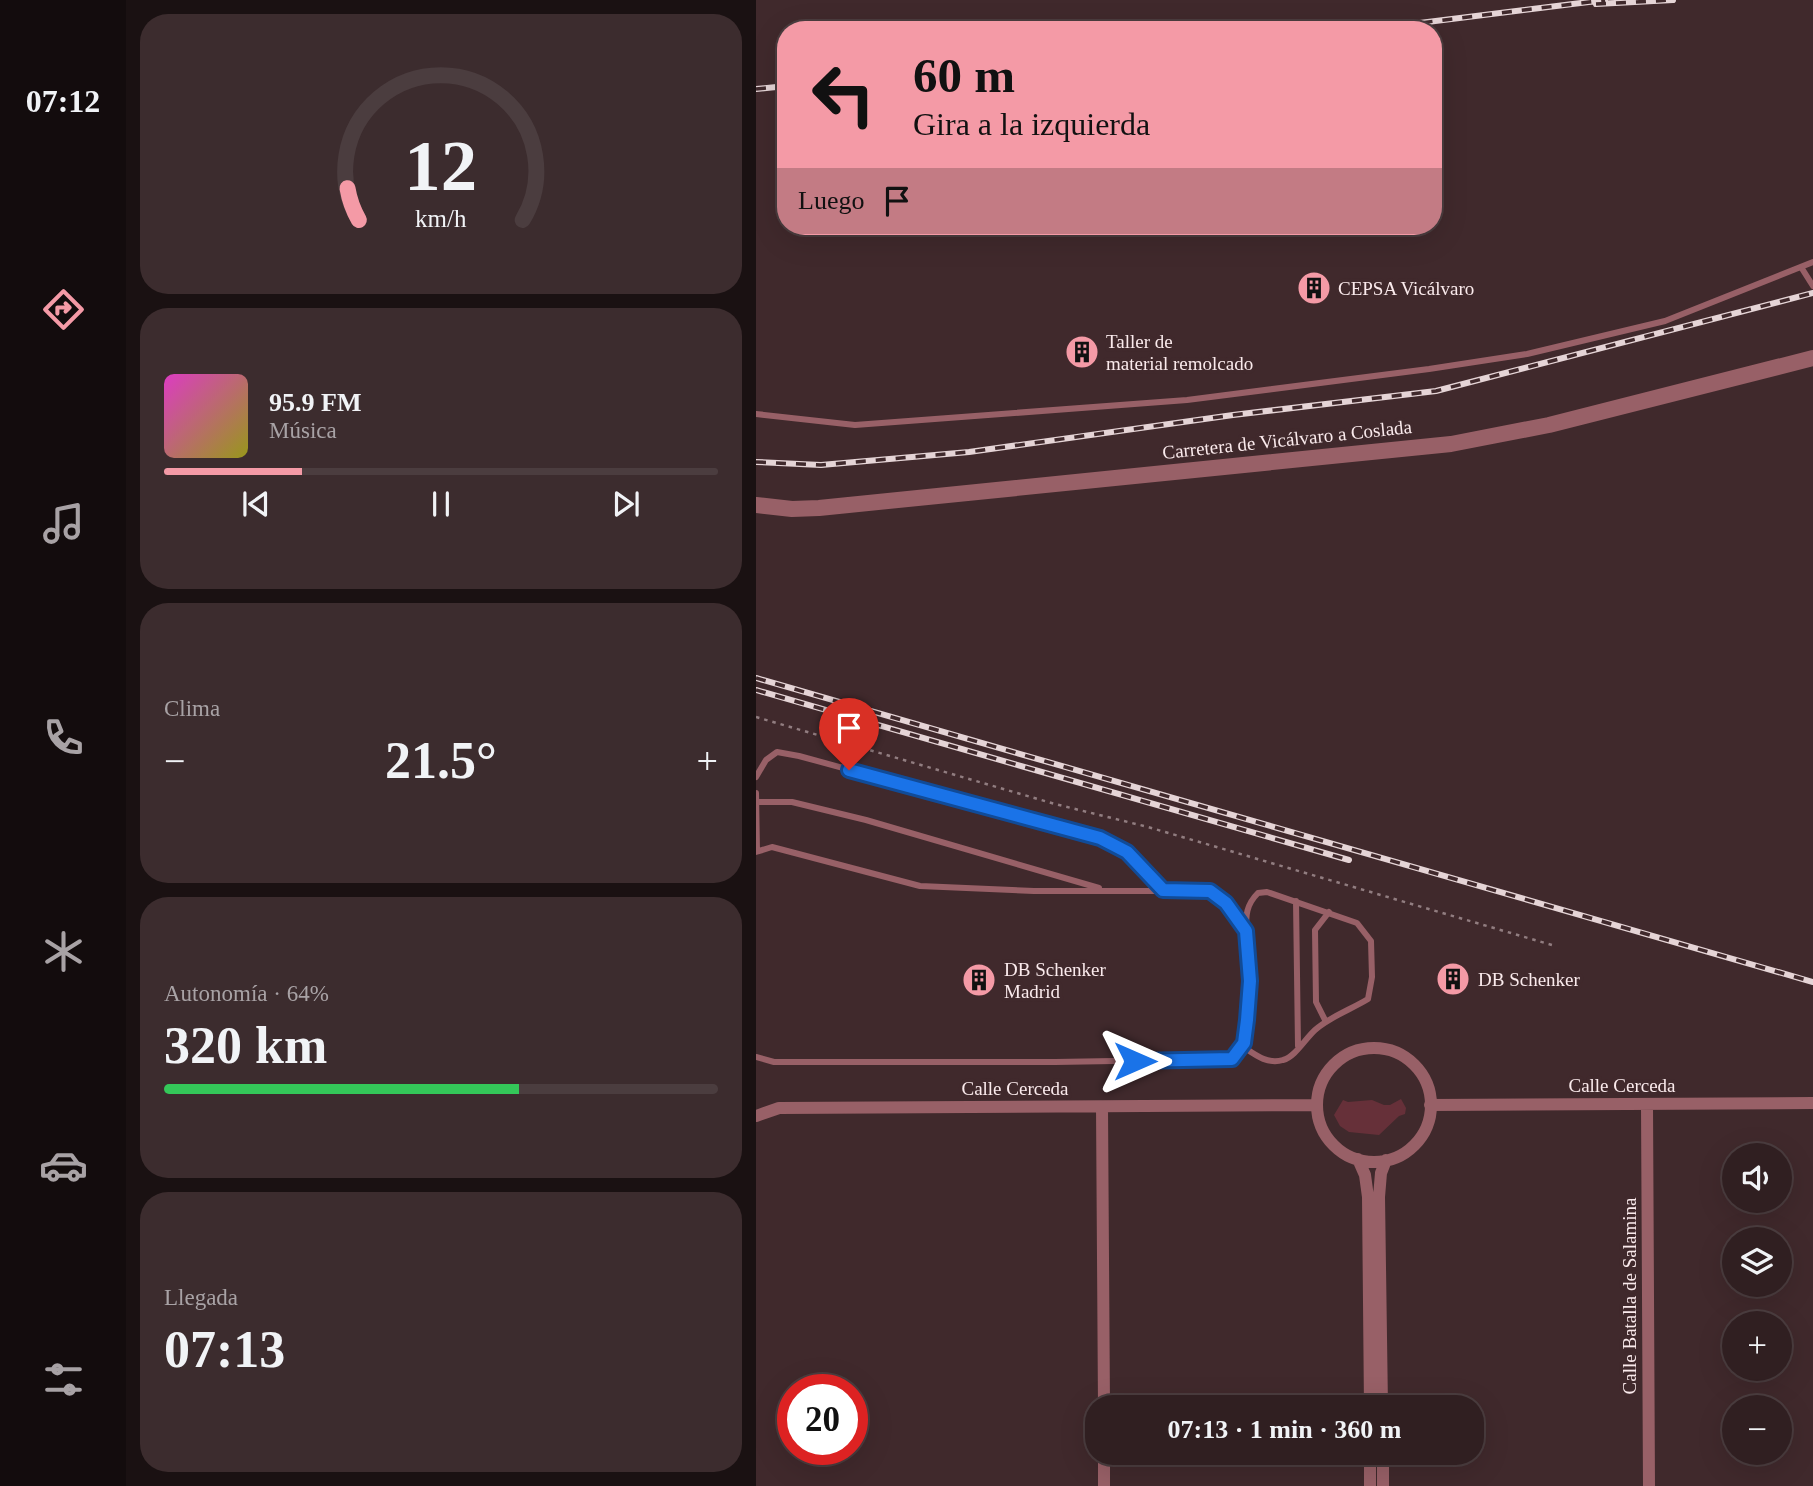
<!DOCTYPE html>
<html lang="es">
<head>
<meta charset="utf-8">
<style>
  :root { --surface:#301f21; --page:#3c2c2e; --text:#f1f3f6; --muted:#a8a2a5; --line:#4b3d3f; --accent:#f49aa6 }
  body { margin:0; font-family:Georgia,serif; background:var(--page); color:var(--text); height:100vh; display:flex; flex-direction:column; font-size:26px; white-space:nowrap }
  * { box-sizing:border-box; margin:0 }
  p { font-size:23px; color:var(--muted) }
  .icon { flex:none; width:38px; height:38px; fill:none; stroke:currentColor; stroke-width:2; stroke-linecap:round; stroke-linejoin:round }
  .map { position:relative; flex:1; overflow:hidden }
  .side { display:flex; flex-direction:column; gap:14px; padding:14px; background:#1a1112; width:630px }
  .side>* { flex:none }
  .guide { position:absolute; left:21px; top:21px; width:665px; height:214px; border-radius:28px; box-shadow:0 7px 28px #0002,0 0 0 2px var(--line); background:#f49aa6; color:#111; overflow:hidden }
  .tools { position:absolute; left:966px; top:1143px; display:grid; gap:14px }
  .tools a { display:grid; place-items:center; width:70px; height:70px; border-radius:50%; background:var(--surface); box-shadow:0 7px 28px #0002,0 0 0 2px var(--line); font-size:35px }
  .speed { position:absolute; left:21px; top:1374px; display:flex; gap:14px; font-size:35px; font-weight:700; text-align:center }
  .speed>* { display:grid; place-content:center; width:91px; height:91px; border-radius:50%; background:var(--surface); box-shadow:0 7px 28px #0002,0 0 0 2px var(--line); line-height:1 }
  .speed .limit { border:10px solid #d22; background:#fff; color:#111 }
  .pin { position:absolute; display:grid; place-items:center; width:60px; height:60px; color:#fff; margin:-72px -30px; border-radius:50% 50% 50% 0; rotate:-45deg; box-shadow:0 0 7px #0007 }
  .pin .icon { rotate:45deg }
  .me { position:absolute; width:77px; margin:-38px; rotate:90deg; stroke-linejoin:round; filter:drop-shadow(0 0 5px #0008) }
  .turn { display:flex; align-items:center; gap:24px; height:147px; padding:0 21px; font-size:32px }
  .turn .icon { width:91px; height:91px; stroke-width:2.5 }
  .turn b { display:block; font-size:49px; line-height:60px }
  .then { display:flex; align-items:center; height:66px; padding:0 21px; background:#0003; gap:14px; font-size:26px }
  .big { font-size:52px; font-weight:700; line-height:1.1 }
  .side .tile { flex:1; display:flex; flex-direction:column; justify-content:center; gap:10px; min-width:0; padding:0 24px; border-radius:28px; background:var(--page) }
  .side .dial { align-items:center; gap:0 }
  .dial svg { height:182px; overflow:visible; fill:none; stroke:var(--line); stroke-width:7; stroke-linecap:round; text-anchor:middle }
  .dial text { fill:var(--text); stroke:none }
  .song { display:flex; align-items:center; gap:21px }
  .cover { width:84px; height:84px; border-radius:10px; background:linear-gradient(135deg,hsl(310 70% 55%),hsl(60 70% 35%)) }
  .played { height:7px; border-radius:4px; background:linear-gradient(90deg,var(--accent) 25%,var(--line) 25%) }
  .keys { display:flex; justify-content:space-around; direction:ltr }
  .heat { display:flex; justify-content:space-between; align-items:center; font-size:38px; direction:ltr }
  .charge { height:10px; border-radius:5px; background:linear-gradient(90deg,#34c759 64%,var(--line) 0) }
  .trip { position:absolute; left:329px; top:1395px; width:399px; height:70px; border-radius:28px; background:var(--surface); box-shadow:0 7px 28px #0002,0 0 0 2px var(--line); font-weight:700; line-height:70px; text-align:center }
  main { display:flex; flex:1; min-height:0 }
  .dock { display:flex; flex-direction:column; width:126px; justify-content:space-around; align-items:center; background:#130c0d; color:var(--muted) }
  .dock .icon { width:49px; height:49px }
  .dock .selected { color:var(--accent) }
  .dock b { font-size:32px; color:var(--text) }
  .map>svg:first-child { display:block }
  .green { fill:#663039 }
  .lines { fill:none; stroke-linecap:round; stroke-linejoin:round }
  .path { stroke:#917d80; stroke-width:2.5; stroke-dasharray:3.5 5; stroke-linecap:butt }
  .service { stroke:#986067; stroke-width:6 }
  .minor { stroke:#986067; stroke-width:12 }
  .tertiary { stroke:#986067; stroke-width:16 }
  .rail-casing { stroke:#e5d4d6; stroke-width:6 }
  .rail { stroke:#40292c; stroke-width:3.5; stroke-dasharray:10; stroke-linecap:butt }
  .route-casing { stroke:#114b97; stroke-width:18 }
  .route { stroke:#1a73e8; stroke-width:12 }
  .labels { text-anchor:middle; stroke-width:7; stroke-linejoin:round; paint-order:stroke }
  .poi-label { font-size:19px; fill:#faeaec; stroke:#40292c; text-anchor:start }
  .street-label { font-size:19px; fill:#faeaec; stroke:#40292c }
</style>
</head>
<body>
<main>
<nav class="dock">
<b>07:12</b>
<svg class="icon selected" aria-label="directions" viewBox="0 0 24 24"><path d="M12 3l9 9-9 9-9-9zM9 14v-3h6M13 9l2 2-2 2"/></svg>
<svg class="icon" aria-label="music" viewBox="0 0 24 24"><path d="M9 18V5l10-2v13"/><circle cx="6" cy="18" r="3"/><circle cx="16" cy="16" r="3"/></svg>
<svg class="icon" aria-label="phone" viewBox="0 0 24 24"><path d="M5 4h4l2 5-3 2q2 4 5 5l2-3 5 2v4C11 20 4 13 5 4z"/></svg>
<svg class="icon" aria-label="climate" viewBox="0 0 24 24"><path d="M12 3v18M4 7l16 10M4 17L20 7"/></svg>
<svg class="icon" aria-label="car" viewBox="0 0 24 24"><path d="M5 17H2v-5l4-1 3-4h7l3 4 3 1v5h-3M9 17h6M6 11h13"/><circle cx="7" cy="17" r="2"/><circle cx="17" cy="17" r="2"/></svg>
<svg class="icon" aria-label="filters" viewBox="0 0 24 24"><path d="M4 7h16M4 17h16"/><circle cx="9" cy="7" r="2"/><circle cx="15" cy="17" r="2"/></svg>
</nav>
<section class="side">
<div class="tile dial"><svg viewBox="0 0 100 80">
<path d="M14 69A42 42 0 1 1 86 69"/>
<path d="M14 69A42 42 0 0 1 9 55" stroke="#f49aa6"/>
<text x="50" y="56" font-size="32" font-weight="700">12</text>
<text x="50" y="72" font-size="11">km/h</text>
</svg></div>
<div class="tile">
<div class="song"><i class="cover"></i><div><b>95.9 FM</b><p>Música</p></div></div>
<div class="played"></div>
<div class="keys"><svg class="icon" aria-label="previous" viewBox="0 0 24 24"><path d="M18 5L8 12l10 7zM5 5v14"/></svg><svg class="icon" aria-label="pause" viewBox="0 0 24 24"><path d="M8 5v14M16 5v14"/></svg><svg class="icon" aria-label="next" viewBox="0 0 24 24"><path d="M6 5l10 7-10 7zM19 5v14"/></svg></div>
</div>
<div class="tile"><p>Clima</p>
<div class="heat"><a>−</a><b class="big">21.5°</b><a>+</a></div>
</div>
<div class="tile"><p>Autonomía · 64%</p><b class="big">320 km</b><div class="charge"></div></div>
<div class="tile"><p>Llegada</p><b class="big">07:13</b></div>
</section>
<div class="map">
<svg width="1057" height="1486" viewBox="0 0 1057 1486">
  <rect width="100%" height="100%" fill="#40292c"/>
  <path class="green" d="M645,1099l5,9 -1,6 -6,2 -20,19 -30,-3 -9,-6 -6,-11 9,-15 5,2 24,-2 12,5h6z"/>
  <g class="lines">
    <path class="path" d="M0,717l299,87 93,23 404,118"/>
    <path class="service" d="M1045,267l12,19
      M0,414l99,11 332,-25 242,-31 98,-15 138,-33 148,-59
      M0,777l10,-17 11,-8 22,4 301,82 27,14 36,38
      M0,793l1,58
      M0,802h36l74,18 233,68
      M0,852l16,-5 148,39 114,5h176l16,12 20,28 4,50 -3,39 -3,23 -12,16 -177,3h-281l-18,-5
      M540,901l2,145
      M570,1022l-10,-20 -1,-72 14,-18
      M486,1046c12,8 25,19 41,14 12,-3 22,-21 32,-30 16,-14 35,-20 53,-31l4,-22 -1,-36 -14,-18 -90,-31 -9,1c-12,12 -12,22 -12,38"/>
    <path class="minor" d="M561 1105a57 57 0 1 1 114 0a57 57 0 1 1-114 0Z
      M674,1105l383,-2
      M891,1105l2,381
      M346,1107l2,300
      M0,1116l23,-8 538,-3
      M602,1159l7,16 3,22 2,210
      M626,1407l-3,-210 2,-24 5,-13
      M348,1452v34
      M614,1452v34
      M627,1452v34"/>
    <path class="tertiary" d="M0,505l36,4 27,-1 632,-64 98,-19 264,-67"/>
    <defs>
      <path id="rail" d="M840,4l77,-4
        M607,30l242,-30
        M0,89l30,-3
        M0,462l65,3 148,-13 264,-37 203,-24 377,-98
        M0,678l1057,304
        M0,690l593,170"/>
    </defs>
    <use href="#rail" class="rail-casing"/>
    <use href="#rail" class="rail"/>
  </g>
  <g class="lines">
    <defs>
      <path id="route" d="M93,770l251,68 27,14 36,38 47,1 16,12 20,28 4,50 -3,39 -3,23 -12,16 -97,2"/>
    </defs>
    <use href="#route" class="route-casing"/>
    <use href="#route" class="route"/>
  </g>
  <defs>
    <symbol id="building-disc" viewBox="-11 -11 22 22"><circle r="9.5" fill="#f49aa6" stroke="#40292c"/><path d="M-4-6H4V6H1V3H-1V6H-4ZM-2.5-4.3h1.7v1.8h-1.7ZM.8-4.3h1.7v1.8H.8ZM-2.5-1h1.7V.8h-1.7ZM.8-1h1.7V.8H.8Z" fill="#111"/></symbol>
  </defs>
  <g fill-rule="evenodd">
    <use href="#building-disc" x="539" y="269" width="38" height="38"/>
    <use href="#building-disc" x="307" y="333" width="38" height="38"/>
    <use href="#building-disc" x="678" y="960" width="38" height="38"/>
    <use href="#building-disc" x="204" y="961" width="38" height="38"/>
  </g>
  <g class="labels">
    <g class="poi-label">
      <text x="582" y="295">CEPSA Vicálvaro</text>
      <text x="350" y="348">Taller de<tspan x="350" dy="22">material remolcado</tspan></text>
      <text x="248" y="976">DB Schenker<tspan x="248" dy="22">Madrid</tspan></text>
      <text x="722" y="986">DB Schenker</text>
    </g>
    <g class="street-label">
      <text transform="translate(531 439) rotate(-6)" y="7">Carretera de Vicálvaro a Coslada</text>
      <text x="866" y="1092">Calle Cerceda</text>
      <text x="259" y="1095">Calle Cerceda</text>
      <text transform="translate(873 1296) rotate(-90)" y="7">Calle Batalla de Salamina</text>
    </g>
  </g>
</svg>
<div class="tools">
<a><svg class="icon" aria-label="sound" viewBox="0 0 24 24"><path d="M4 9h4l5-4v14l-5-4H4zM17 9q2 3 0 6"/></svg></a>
<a><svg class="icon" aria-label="layers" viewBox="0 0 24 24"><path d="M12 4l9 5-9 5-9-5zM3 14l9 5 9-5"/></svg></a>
<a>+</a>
<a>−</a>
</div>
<div class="speed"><div class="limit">20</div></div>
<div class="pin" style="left:93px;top:770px;background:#d93025"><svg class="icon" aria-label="arrive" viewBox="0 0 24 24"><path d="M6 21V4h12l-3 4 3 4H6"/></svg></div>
<svg class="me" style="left:379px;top:1061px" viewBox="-20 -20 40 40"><path d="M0-17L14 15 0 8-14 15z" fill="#1a73e8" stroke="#fff" stroke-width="4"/></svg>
<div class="trip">07:13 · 1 min · 360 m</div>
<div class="guide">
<div class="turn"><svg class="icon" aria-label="left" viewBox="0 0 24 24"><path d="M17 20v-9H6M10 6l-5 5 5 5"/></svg><div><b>60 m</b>Gira a la izquierda</div></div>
<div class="then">Luego<svg class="icon" aria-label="arrive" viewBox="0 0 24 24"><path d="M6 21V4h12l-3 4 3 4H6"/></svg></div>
</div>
</div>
</main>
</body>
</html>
